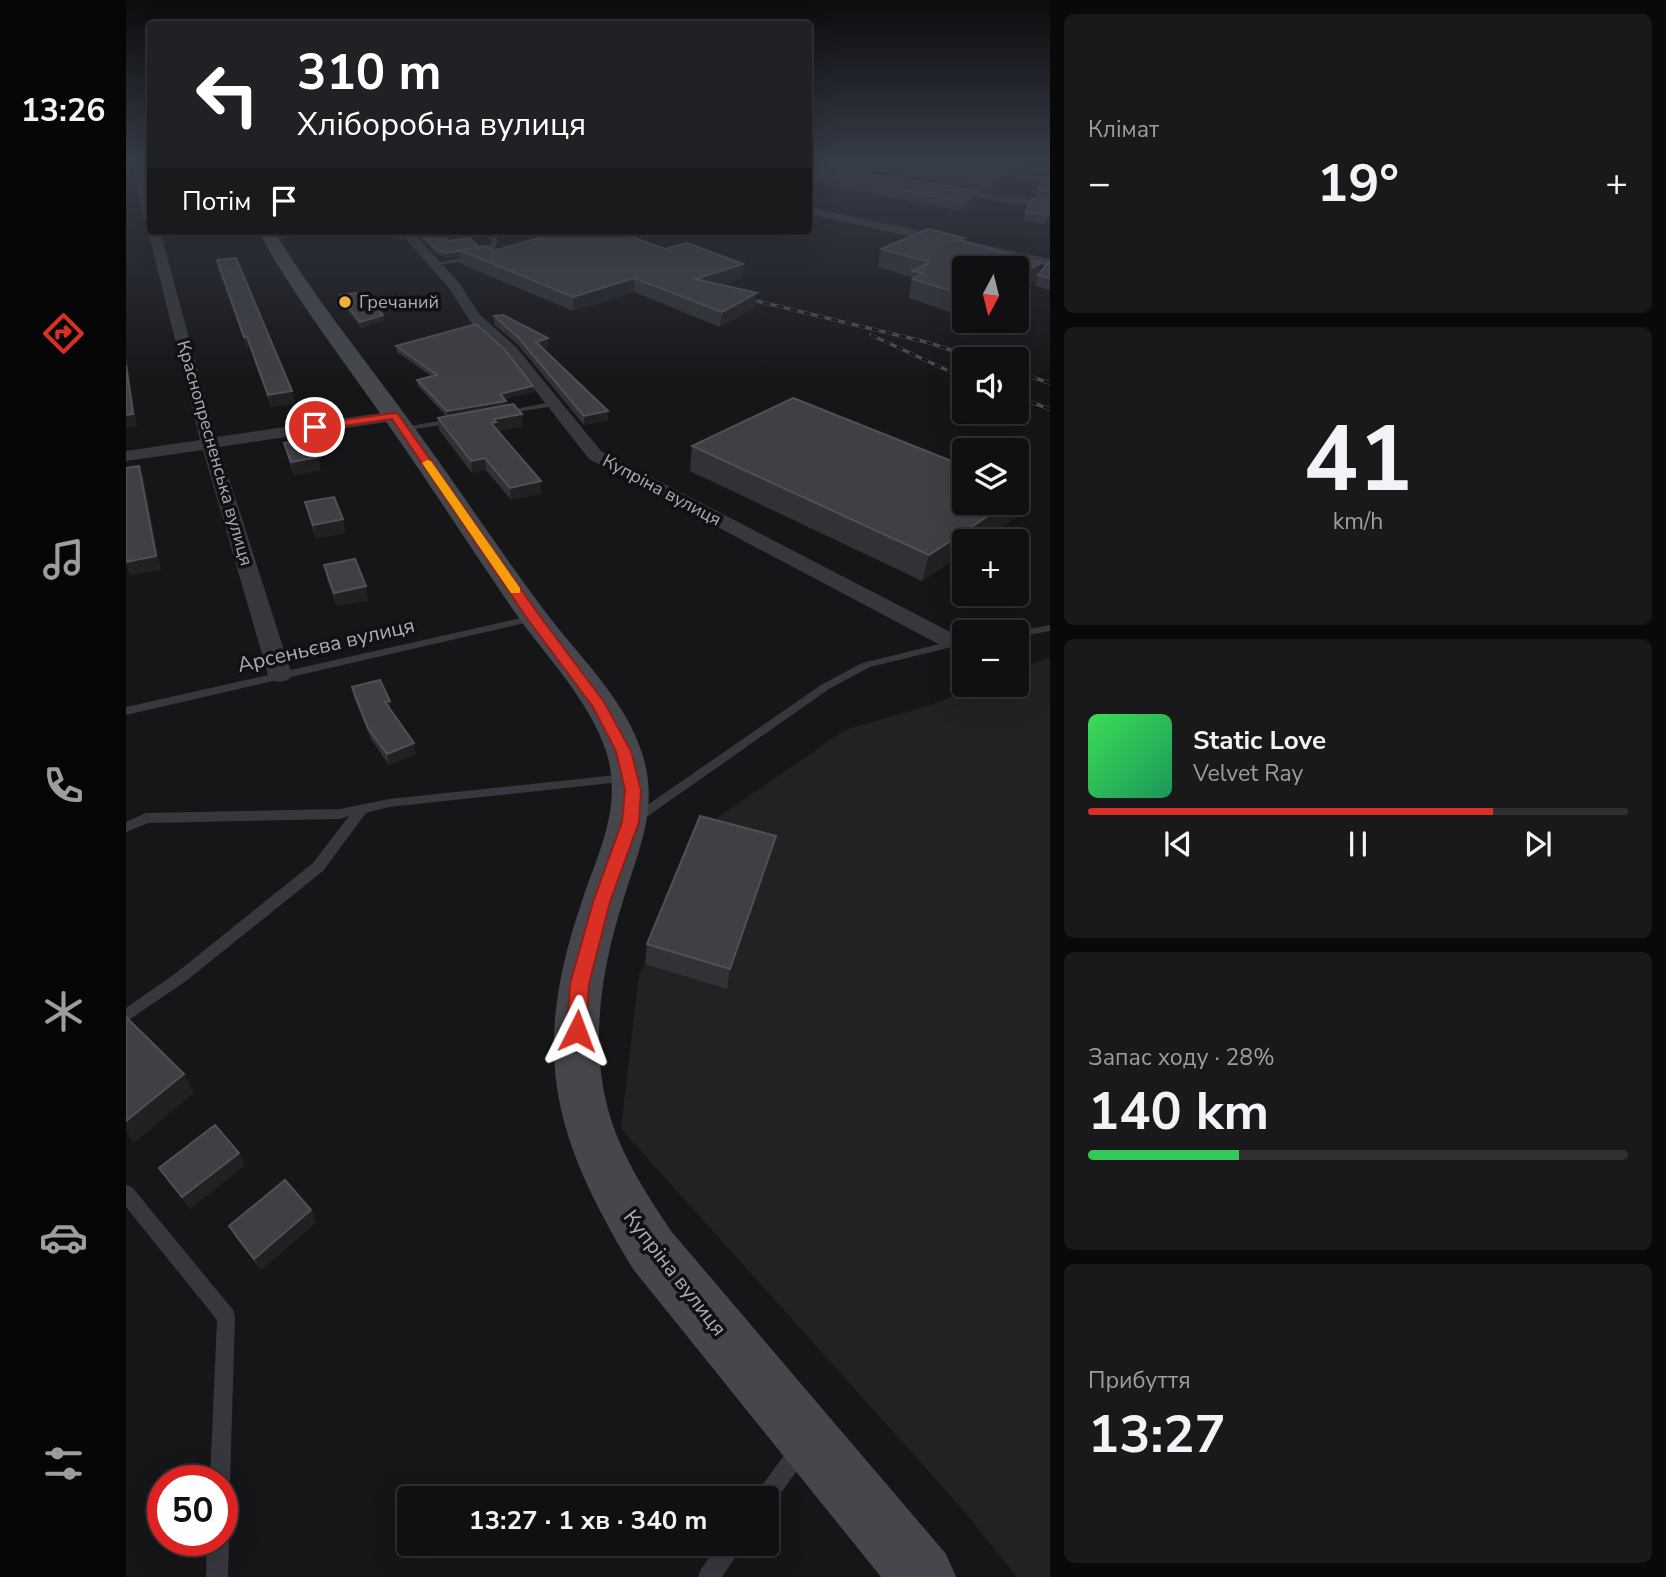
<!DOCTYPE html>
<html lang="uk">
<head>
<meta charset="utf-8">
<style>
  :root { --surface:#101012; --page:#19191b; --text:#f1f3f6; --muted:#9c9d9f; --line:#303032; --accent:#d93025 }
  body { margin:0; font-family:"Nunito Sans",sans-serif; background:var(--page); color:var(--text); height:100vh; display:flex; flex-direction:column; font-size:26px; white-space:nowrap }
  * { box-sizing:border-box; margin:0 }
  p { font-size:23px; color:var(--muted) }
  .icon { flex:none; width:38px; height:38px; fill:none; stroke:currentColor; stroke-width:2; stroke-linecap:round; stroke-linejoin:round }
  .map { position:relative; flex:1; overflow:hidden }
  .panel { display:flex; flex-direction:column; gap:14px; padding:14px; background:#09090a; width:616px }
  .panel>* { flex:none }
  .top-card { position:absolute; left:21px; top:21px; width:665px; height:214px; border-radius:7px; box-shadow:0 7px 28px #0002,0 0 0 2px var(--line); background:#202124; color:#fff; overflow:hidden }
  .needle { width:46px; rotate:187deg }
  .tools { position:absolute; left:826px; top:256px; display:grid; gap:14px }
  .tools a { display:grid; place-items:center; width:77px; height:77px; border-radius:7px; background:var(--surface); box-shadow:0 7px 28px #0002,0 0 0 2px var(--line); font-size:35px }
  .speed { position:absolute; left:21px; top:1465px; display:flex; gap:14px; font-size:35px; font-weight:700; text-align:center }
  .speed>* { display:grid; place-content:center; width:91px; height:91px; border-radius:50%; background:var(--surface); box-shadow:0 7px 28px #0002,0 0 0 2px var(--line); line-height:1 }
  .speed .limit { border:10px solid #d22; background:#fff; color:#111 }
  .pin { position:absolute; display:grid; place-items:center; width:60px; height:60px; color:#fff; margin:-30px; border:4px solid #fff; border-radius:50%; box-shadow:0 2px 7px #0007 }
  .me { position:absolute; width:77px; margin:-38px; rotate:3deg; stroke-linejoin:round; filter:drop-shadow(0 0 5px #0008) }
  .turn { display:flex; align-items:center; gap:24px; height:147px; padding:0 35px; font-size:32px }
  .turn .icon { width:91px; height:91px; stroke-width:2.5 }
  .turn b { display:block; font-size:49px; line-height:60px }
  .then { display:flex; align-items:center; height:66px; padding:0 35px; background:#0003; gap:14px; font-size:26px }
  .big { font-size:52px; font-weight:700; line-height:1.1 }
  .panel .widget { flex:1; display:flex; flex-direction:column; justify-content:center; gap:10px; min-width:0; padding:0 24px; border-radius:10px; background:var(--page) }
  .panel .dial { align-items:center; gap:0 }
  .dial b { font-size:91px; line-height:1 }
  .song { display:flex; align-items:center; gap:21px }
  .cover { width:84px; height:84px; border-radius:10px; background:linear-gradient(135deg,hsl(130 70% 55%),hsl(150 70% 35%)) }
  .played { height:7px; border-radius:4px; background:linear-gradient(90deg,var(--accent) 75%,var(--line) 75%) }
  .keys { display:flex; justify-content:space-around; direction:ltr }
  .heat { display:flex; justify-content:space-between; align-items:center; font-size:38px; direction:ltr }
  .charge { height:10px; border-radius:5px; background:linear-gradient(90deg,#34c759 28%,var(--line) 0) }
  .trip { position:absolute; left:271px; top:1486px; width:382px; height:70px; border-radius:7px; background:var(--surface); box-shadow:0 7px 28px #0002,0 0 0 2px var(--line); font-weight:700; line-height:70px; text-align:center }
  main { display:flex; flex:1; min-height:0 }
  .tabs { display:flex; flex-direction:column; width:126px; justify-content:space-around; align-items:center; background:#060607; color:var(--muted) }
  .tabs .icon { width:49px; height:49px }
  .tabs .active { color:var(--accent) }
  .tabs b { font-size:32px; color:var(--text) }
  .map>svg:first-child { display:block }
  .built { fill:#222225 }
  .lines { fill:none; stroke-linecap:round; stroke-linejoin:round }
  .service { fill:#37383d; fill-rule:evenodd }
  .minor { fill:#37383d; fill-rule:evenodd }
  .secondary { fill:#45474d; fill-rule:evenodd }
  .rail-casing { stroke:#4a4c52; stroke-width:3.5 }
  .rail { stroke:#111113; stroke-width:2.5; stroke-dasharray:7; stroke-linecap:butt }
  .wall { fill:#323236 }
  .shaded-wall { fill:#212124 }
  .building { fill:#3f3f44; stroke:#4f5156; stroke-width:2 }
  .route { fill:#d93025; stroke:#8d1f18; stroke-width:2 }
  .slow { fill:#f59e0b }
  .poi-dot { fill:#f2b134; stroke:#111113; stroke-width:2.5 }
  .labels { text-anchor:middle; stroke-width:7; stroke-linejoin:round; paint-order:stroke }
  .far-poi-label { font-size:18px; fill:#a8adb8; stroke:#111113; text-anchor:start }
  .far-street-label { font-size:18px; fill:#a8adb8; stroke:#111113 }
  .street-label { font-size:21px; fill:#a8adb8; stroke:#111113 }
</style>
</head>
<body>
<main>
<nav class="tabs">
<b>13:26</b>
<svg class="icon active" aria-label="directions" viewBox="0 0 24 24"><path d="M12 3l9 9-9 9-9-9zM9 14v-3h6M13 9l2 2-2 2"/></svg>
<svg class="icon" aria-label="music" viewBox="0 0 24 24"><path d="M9 18V5l10-2v13"/><circle cx="6" cy="18" r="3"/><circle cx="16" cy="16" r="3"/></svg>
<svg class="icon" aria-label="phone" viewBox="0 0 24 24"><path d="M5 4h4l2 5-3 2q2 4 5 5l2-3 5 2v4C11 20 4 13 5 4z"/></svg>
<svg class="icon" aria-label="climate" viewBox="0 0 24 24"><path d="M12 3v18M4 7l16 10M4 17L20 7"/></svg>
<svg class="icon" aria-label="car" viewBox="0 0 24 24"><path d="M5 17H2v-5l4-1 3-4h7l3 4 3 1v5h-3M9 17h6M6 11h13"/><circle cx="7" cy="17" r="2"/><circle cx="17" cy="17" r="2"/></svg>
<svg class="icon" aria-label="filters" viewBox="0 0 24 24"><path d="M4 7h16M4 17h16"/><circle cx="9" cy="7" r="2"/><circle cx="15" cy="17" r="2"/></svg>
</nav>
<div class="map">
<svg width="924" height="1577" viewBox="0 0 924 1577">
  <rect width="100%" height="100%" fill="#161618"/>
  <path class="built" d="M924,657v920h-33l-58,-72 -338,-376 18,-155 6,-10 56,-135 144,-99 86,-25 53,-21h33v-13z"/>
  <g class="lines">
    <path class="service" d="M187,231h17l-60,9 -3,-2z
      M353,231h7l12,8 -4,14 -8,5 -53,8 -3,-2 54,-10 5,-3 3,-11z
      M426,402l4,2 -1,2 -51,8 -4,-2z
      M330,418h3v4l-55,9 -4,-2 4,-2z
      M408,615l4,1v4l-412,95v-8z
      M924,625v6l-33,6v-5h-4z
      M838,638v6l-94,23 -41,22 -191,134h-8l-2,-3 2,-3 191,-132 41,-22z
      M500,774l6,4 -2,3 -241,26 -23,6 -43,58 -137,110 -60,41v-14l50,-35 137,-110 36,-47 -9,3 -192,4 -22,9v-10l20,-9 194,-4 49,-10z
      M0,1185l6,2 101,123 2,7 -5,163 -3,7 -5,2v-9h-12l7,-160 -91,-113z
      M674,1440l7,3 3,7 -3,7 -35,48 -6,3v-10h-11l3,-7 35,-48z
      M96,1531l4,1 3,8 -1,37h-22l1,-37h15z
      M594,1544h24l-22,33h-24l3,-8z"/>
    <path class="minor" d="M12,162h10l-5,7 7,29v24l-6,-3 -11,-50z
      M797,162h28l99,16v6z
      M819,187l105,16v6l-109,-17 -1,-2z
      M682,207l242,52v8l-242,-53z
      M24,228v3h10l56,206 178,-26 8,5 -8,5 -175,26 73,228 -4,5 -8,2 -8,-2 -4,-5 -65,-225 -77,11v-10l74,-11 -52,-209z
      M273,231h13l47,52 21,32 36,32 85,104 359,186 3,5 -3,5h-16l-355,-188 -83,-106 -36,-32 -21,-33z"/>
    <path class="secondary" d="M132,231h16c42,69 93,131 140,196 44,60 85,123 130,183 34,46 82,89 99,146 16,53 -5,95 -20,145 -26,82 -38,171 1,251 13,28 30,53 47,79l275,323 10,23h-75l-248,-308c-81,-134 -103,-216 -51,-368 17,-50 40,-93 25,-147 -17,-54 -61,-97 -93,-143 -42,-61 -82,-124 -125,-185 -45,-65 -93,-126 -131,-195z"/>
    <defs>
      <path id="rail" d="M610,296l194,47 47,16
        M745,335l93,43
        M891,372l33,11
        M891,397l33,12"/>
    </defs>
    <use href="#rail" class="rail-casing"/>
    <use href="#rail" class="rail"/>
  </g>
  <path class="wall" d="M682,162l62,12 108,17 -2,9 -14,11 -126,-24 -28,-7z
    M712,162h123l45,8 -3,9 -15,11 -117,-19z
    M844,162h54l-9,8z
    M924,177v24l-15,-3 3,-9z
    M924,201v14l-5,9 -22,-3 3,-9z
    M256,231h19l2,4 1,5z
    M288,231h24l10,10 45,10 172,-2 78,15 -1,14 -21,7 34,23 -35,19 -86,-35 -61,19 -112,-47 -1,-8 -13,2 -11,-4z
    M838,241l77,22 -6,19 -18,10v-24h-53v49l-55,-19 3,-21 -34,-10 3,-18z
    M91,260l78,143 -24,4 -21,-59h-3l-28,-78z
    M924,261v29l-15,-4 3,-11z
    M214,295l44,26 -23,7 -20,-27z
    M368,316l54,31 -5,1 65,63v9l-24,5 -66,-80 -23,-20z
    M270,346l137,40 1,6 -30,7 2,2v4l16,9v12l-25,5 44,62 -30,7 -25,-30 -14,3 -33,-43 -1,-12 9,-1 -29,-31 -1,-6 14,-4 -34,-24z
    M158,443l37,27 -27,5 -7,-20z
    M566,446l334,45 -8,25 -36,25h-18v12l-42,28 -232,-110z
    M179,502l38,17 2,14 -29,5 -8,-23z
    M198,565l44,35 -31,6 -10,-27z
    M226,687l39,25 25,42 -27,11 -18,-26 -17,-41z
    M650,836l-5,21 -44,132 -82,-25 2,-20z
    M119,1165l-55,44 -31,-41z
    M185,1210l5,12 -55,48 -25,-32 -7,-12z"/>
  <path class="shaded-wall" d="M891,162h7l-9,8z
    M880,170l-3,9 -15,11 2,-8z
    M852,191l-2,9 -14,11 2,-9z
    M924,210v5l-5,9 2,-9z
    M334,250v6l-13,2 -1,-5z
    M915,263l-6,19 -18,10v-16z
    M617,264l-1,14 -48,15 1,-14z
    M508,278v14l-61,19v-14z
    M631,293l-2,15 -35,19 2,-15z
    M257,315l1,6 -23,7 -1,-6z
    M118,337h3l3,11h-3z
    M422,338v9l-11,4 -1,-9z
    M0,352l11,74 -11,2z
    M407,386l1,6 -34,8v-6z
    M166,391l3,12 -24,4 -3,-12z
    M380,401v6l-58,10 -1,-6z
    M482,411v9l-24,5v-9z
    M396,414v12l-25,5 -6,-8 3,-4z
    M192,457l3,13 -27,5 -3,-13z
    M359,458l1,12 -14,3 -1,-12z
    M13,466l5,13 17,91 -31,6 -4,-10v-4z
    M415,481v12l-30,7 -1,-12z
    M900,491l-8,25 -36,25h-18v12l-42,28 7,-26 80,-53h8v-5z
    M217,519l2,14 -29,5 -3,-13z
    M240,586l2,14 -31,6 -3,-13z
    M264,701l2,11 -7,-10z
    M288,743l2,11 -27,11 -2,-11z
    M650,836l-5,21 -44,132 3,-20z
    M58,1074l10,19 -60,50 -8,-12v-10z
    M113,1153l6,12 -55,44 -8,-12z
    M185,1210l5,12 -55,48 -7,-11z"/>
  <path class="building" d="M682,162h23l39,12 108,17 -14,11 -127,-24 -29,-7z
    M744,162h91l45,8 -16,12z
    M918,177h6v15l-12,-3z
    M906,199l18,2v9l-3,5 -21,-3z
    M802,229l36,9 -5,2 82,23 -24,13v-8h-53v27l-51,-16 10,-6 -10,-2 17,-9 -49,-13z
    M293,231h19l10,10 21,-3 10,9 -33,6 -10,-4z
    M438,231h50l51,18 22,-6 56,21 -48,15 62,14 -35,19 -88,-34 -61,19 -113,-47 27,-4 6,5z
    M110,258l56,133 -24,4 -21,-58h-3l-27,-77z
    M924,261v17l-12,-3z
    M238,292l19,23 -23,7 -20,-27z
    M377,315l45,23 -12,4 72,69 -24,5 -66,-79 -24,-21z
    M350,324l28,25 29,37 -33,8 6,7 -59,10 -30,-31 20,-5 -41,-29z
    M0,365l7,49 -7,1z
    M667,398l171,68v36h45l-80,53 -237,-109z
    M387,404l9,10 -28,5 2,3 -5,1 50,58 -31,7 -25,-30 -14,3 -33,-43z
    M184,438l8,19 -27,5 -7,-19z
    M13,466l17,90 -30,6v-94z
    M891,487l9,4 -9,6z
    M208,497l9,22 -30,6 -8,-23z
    M229,559l11,27 -32,7 -10,-28z
    M254,680l10,21 -5,1 29,41 -27,11 -19,-26 -16,-41z
    M574,816l76,20 -46,133 -83,-25z
    M0,1017l58,57 -58,47z
    M89,1125l24,28 -57,44 -23,-29z
    M159,1180l26,30 -57,49 -25,-33z"/>
  <linearGradient id="sky" x2="0" y2="1"><stop stop-color="#0c0c0d"/><stop offset="0.42" stop-color="#363c48"/><stop offset="1" stop-color="#363c48" stop-opacity="0"/></linearGradient>
  <rect width="924" height="383" fill="url(#sky)"/>
  <path class="route" d="M268,413l4,1 141,201 65,87 27,49 10,39 -2,32 -29,80 -21,82 -3,47 -2,6 -7,3 -7,-3 -3,-6 3,-47 23,-82 29,-80 3,-32 -9,-39 -23,-44 -64,-86 -137,-202 -77,11 -5,-3 5,-3z"/>
  <path class="slow" d="M301,460l4,1 89,127v5h-9l-89,-130z"/>
  <circle class="poi-dot" cx="219" cy="302" r="7"/>
  <g class="labels">
    <g class="far-poi-label">
      <text x="233" y="308">Гречаний</text>
    </g>
    <g class="far-street-label">
      <text transform="translate(89 453) rotate(74)" y="6">Краснопресненська вулиця</text>
      <text transform="translate(536 490) rotate(28)" y="6">Купріна вулиця</text>
    </g>
    <g class="street-label">
      <text transform="translate(200 645) rotate(-13)" y="7">Арсеньєва вулиця</text>
      <text transform="translate(549 1273) rotate(52)" y="7">Купріна вулиця</text>
    </g>
  </g>
</svg>
<div class="tools">
<a><svg class="needle" viewBox="-14 -14 28 28"><path d="M0-13l5 13h-10z" fill="#e53935"/><path d="M0 13l5-13h-10z" fill="#9c9d9f"/></svg></a>
<a><svg class="icon" aria-label="sound" viewBox="0 0 24 24"><path d="M4 9h4l5-4v14l-5-4H4zM17 9q2 3 0 6"/></svg></a>
<a><svg class="icon" aria-label="layers" viewBox="0 0 24 24"><path d="M12 4l9 5-9 5-9-5zM3 14l9 5 9-5"/></svg></a>
<a>+</a>
<a>−</a>
</div>
<div class="speed"><div class="limit">50</div></div>
<div class="pin" style="left:189px;top:427px;background:#d93025"><svg class="icon" aria-label="arrive" viewBox="0 0 24 24"><path d="M6 21V4h12l-3 4 3 4H6"/></svg></div>
<svg class="me" style="left:451px;top:1031px" viewBox="-20 -20 40 40"><path d="M0-17L14 15 0 8-14 15z" fill="#d93025" stroke="#fff" stroke-width="4"/></svg>
<div class="trip">13:27 · 1 хв · 340 m</div>
<div class="top-card">
<div class="turn"><svg class="icon" aria-label="left" viewBox="0 0 24 24"><path d="M17 20v-9H6M10 6l-5 5 5 5"/></svg><div><b>310 m</b>Хліборобна вулиця</div></div>
<div class="then">Потім<svg class="icon" aria-label="arrive" viewBox="0 0 24 24"><path d="M6 21V4h12l-3 4 3 4H6"/></svg></div>
</div>
</div>
<section class="panel">
<div class="widget"><p>Клімат</p>
<div class="heat"><a>−</a><b class="big">19°</b><a>+</a></div>
</div>
<div class="widget dial"><b>41</b><p>km/h</p></div>
<div class="widget">
<div class="song"><i class="cover"></i><div><b>Static Love</b><p>Velvet Ray</p></div></div>
<div class="played"></div>
<div class="keys"><svg class="icon" aria-label="previous" viewBox="0 0 24 24"><path d="M18 5L8 12l10 7zM5 5v14"/></svg><svg class="icon" aria-label="pause" viewBox="0 0 24 24"><path d="M8 5v14M16 5v14"/></svg><svg class="icon" aria-label="next" viewBox="0 0 24 24"><path d="M6 5l10 7-10 7zM19 5v14"/></svg></div>
</div>
<div class="widget"><p>Запас ходу · 28%</p><b class="big">140 km</b><div class="charge"></div></div>
<div class="widget"><p>Прибуття</p><b class="big">13:27</b></div>
</section>
</main>
</body>
</html>
